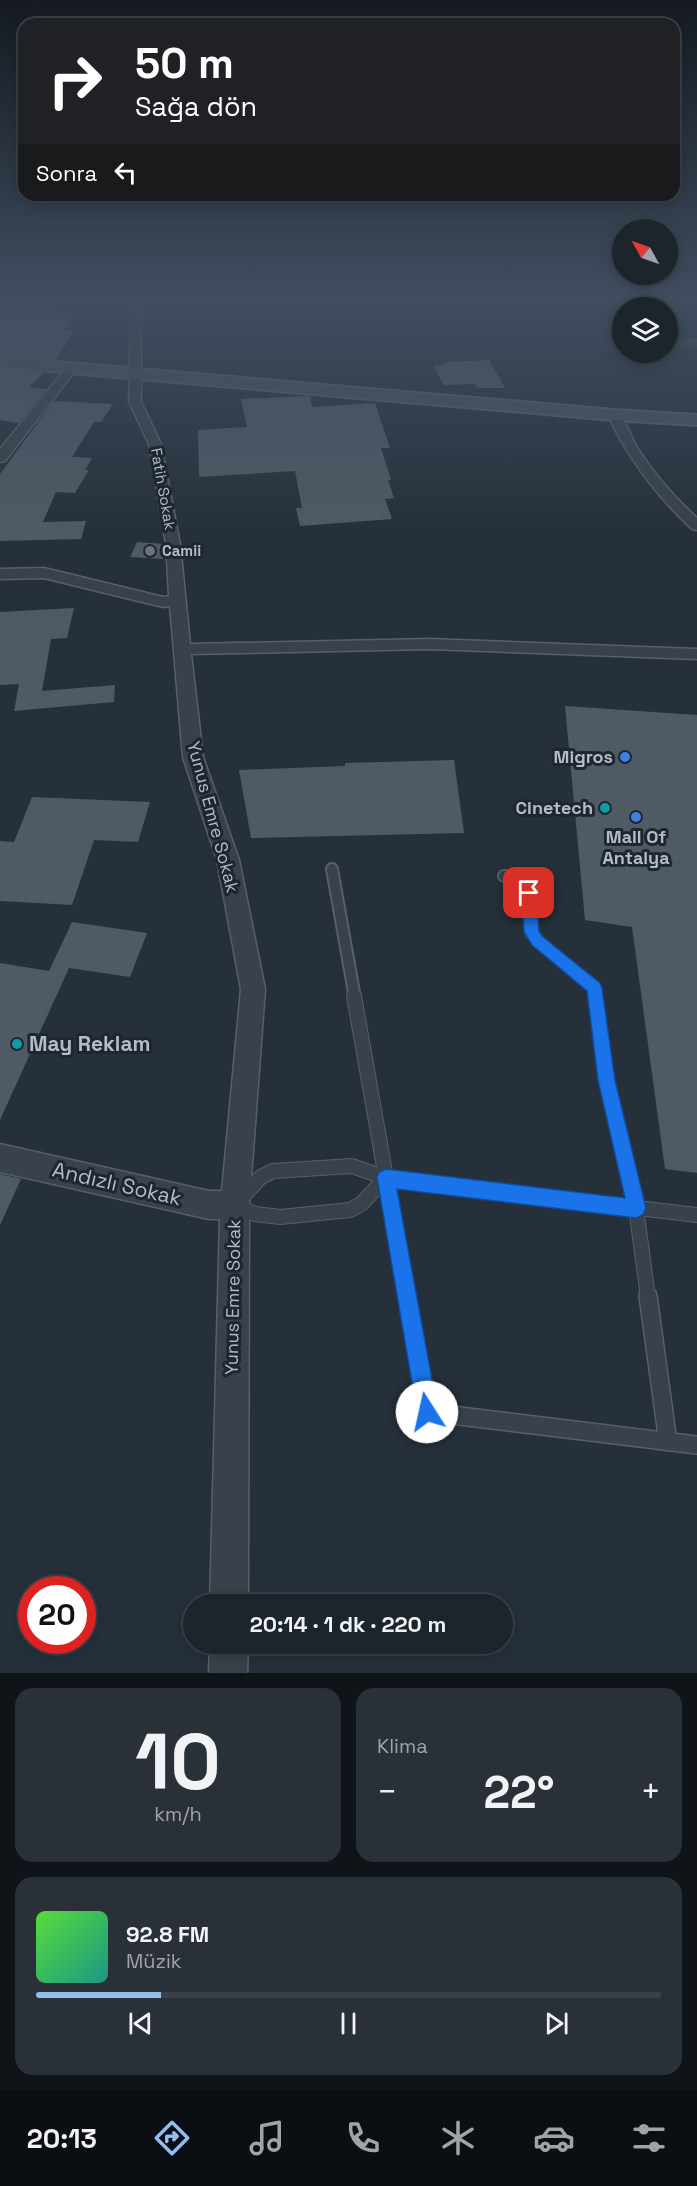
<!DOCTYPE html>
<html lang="tr">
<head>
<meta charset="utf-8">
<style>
  :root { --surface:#1c242c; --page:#293038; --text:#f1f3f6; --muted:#a0a4a9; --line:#3a4148; --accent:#90beef }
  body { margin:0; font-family:"Space Grotesk",sans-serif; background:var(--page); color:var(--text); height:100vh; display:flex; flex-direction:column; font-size:22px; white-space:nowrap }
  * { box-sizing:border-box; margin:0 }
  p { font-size:20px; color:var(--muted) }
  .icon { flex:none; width:33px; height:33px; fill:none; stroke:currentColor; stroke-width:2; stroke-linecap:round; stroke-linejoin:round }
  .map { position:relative; height:1673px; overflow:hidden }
  .panel { display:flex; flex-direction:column; gap:15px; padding:15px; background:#0f1418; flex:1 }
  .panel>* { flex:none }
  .top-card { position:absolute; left:18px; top:18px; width:662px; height:183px; border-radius:18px; box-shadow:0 3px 15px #0003,0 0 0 2px var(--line); background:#202124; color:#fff; overflow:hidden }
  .needle { width:39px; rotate:310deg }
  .fabs { position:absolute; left:612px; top:219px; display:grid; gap:12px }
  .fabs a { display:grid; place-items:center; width:66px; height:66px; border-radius:50%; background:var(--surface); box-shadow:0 3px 15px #0003,0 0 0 2px var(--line); font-size:30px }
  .speed { position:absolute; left:18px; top:1576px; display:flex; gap:12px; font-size:30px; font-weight:700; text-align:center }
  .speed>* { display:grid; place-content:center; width:78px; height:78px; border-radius:50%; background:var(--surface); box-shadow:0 3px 15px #0003,0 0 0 2px var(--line); line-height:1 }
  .speed .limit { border:9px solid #d22; background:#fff; color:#111 }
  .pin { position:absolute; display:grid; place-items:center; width:51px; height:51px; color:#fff; margin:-26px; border-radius:12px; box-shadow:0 3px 9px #0006 }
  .me { position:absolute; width:66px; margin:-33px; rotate:350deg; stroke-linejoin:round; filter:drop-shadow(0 0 4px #0008) }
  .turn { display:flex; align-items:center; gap:21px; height:126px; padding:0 18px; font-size:27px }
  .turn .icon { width:78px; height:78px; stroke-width:2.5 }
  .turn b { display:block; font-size:42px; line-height:51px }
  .then { display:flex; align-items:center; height:57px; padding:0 18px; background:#0003; gap:12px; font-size:22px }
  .big { font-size:45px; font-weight:600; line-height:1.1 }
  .panel .tile { flex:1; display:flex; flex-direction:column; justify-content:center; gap:9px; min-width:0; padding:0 21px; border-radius:18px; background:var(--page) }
  .panel .dial { align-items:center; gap:0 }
  .dial b { font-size:78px; line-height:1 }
  .song { display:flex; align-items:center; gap:18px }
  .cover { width:72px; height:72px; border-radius:9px; background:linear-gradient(135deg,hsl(110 70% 55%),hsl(170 70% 35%)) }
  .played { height:6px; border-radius:3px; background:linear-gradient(90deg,var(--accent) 20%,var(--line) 20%) }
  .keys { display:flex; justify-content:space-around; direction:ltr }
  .heat { display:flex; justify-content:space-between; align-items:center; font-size:33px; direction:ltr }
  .panel .tiles { flex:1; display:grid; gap:15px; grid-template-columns:1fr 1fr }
  .tile:last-child { grid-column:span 2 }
  .trip { position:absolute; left:183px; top:1594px; width:330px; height:60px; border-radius:30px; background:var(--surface); box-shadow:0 3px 15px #0003,0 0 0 2px var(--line); font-weight:600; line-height:60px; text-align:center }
  .tabs { display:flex; height:96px; justify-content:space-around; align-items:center; background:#0b0e12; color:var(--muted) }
  .tabs .icon { width:42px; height:42px }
  .tabs .active { color:var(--accent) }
  .tabs b { font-size:27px; color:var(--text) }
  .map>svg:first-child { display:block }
  .building { fill:#4e5b65 }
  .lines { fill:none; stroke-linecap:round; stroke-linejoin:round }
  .lane-far3-casing { stroke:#576068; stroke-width:7 }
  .lane-far2-casing { stroke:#576068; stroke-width:14 }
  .lane-far1-casing { stroke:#576068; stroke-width:16 }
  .lane-casing { stroke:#576068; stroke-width:20 }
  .street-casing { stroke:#576068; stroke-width:3 }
  .secondary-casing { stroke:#576068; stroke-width:4 }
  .lane-far3 { stroke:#39424b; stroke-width:5 }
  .lane-far2 { stroke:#39424b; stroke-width:10 }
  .lane-far1 { stroke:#39424b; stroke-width:14 }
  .lane { stroke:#39424b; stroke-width:17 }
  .street { fill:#39424b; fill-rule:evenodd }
  .secondary { fill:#47525d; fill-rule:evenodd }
  .route { fill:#1a73e8; stroke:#114b97; stroke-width:1.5 }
  .worship-dot { fill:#6b7280; stroke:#1e272f; stroke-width:2 }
  .shop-dot { fill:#3f7fe0; stroke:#1e272f; stroke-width:2 }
  .culture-dot { fill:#0f9aa8; stroke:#1e272f; stroke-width:2 }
  .labels { text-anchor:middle; stroke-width:6; stroke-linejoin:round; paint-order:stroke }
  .far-street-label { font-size:15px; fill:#b4bdc6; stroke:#1e272f }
  .far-poi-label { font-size:15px; font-weight:bold; fill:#b4bdc6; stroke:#1e272f; text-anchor:start }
  .poi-label { font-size:18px; font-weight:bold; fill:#b4bdc6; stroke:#1e272f; text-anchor:end }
  .street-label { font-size:18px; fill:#b4bdc6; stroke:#1e272f }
  .near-poi-label { font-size:21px; font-weight:bold; fill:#b4bdc6; stroke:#1e272f; text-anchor:start }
  .near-street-label { font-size:21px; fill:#b4bdc6; stroke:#1e272f }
</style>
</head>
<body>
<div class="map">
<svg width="697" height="1673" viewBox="0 0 697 1673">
  <rect width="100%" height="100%" fill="#25303a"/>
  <path class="building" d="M0,298h62l-7,14h19l-8,18h9l-19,30 -56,-5z
    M489,360l16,28h-28l-2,-4 -31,1 -11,-19 11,-1 -1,-3z
    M0,369l43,4 -14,14 17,2 -27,34 -19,-3z
    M310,396l2,11 63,-4 15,45h-9l10,32h-3l6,18 -9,1 7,20 -92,7 -4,-18h6l-7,-37 -96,6 -1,-47 49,-3 -6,-28z
    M54,401l59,3 -12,18h-7l-22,35 20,1 -7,12h4l-14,23 -19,-1 -13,30 43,-1 -5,18 -81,2v-67z
    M137,542l27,2 -1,15 -33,-2z
    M74,608l-7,30 -16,1 -9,52 73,-6 -1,17 -100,9 5,-27 -19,1v-73z
    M565,706l132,9v458l-32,-4 -33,-242 -47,-7z
    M454,760l10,73 -213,5 -12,-68 106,-4v-3z
    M32,797l118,5 -12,40 -44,-2 -22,65 -72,-4v-60l14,1z
    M72,922l75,11 -17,44 -61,-9 -69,152v-157l49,8z
    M0,1174l21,5 -21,46z"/>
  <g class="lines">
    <defs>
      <path id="lane-far3" d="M683,343h14"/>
      <path id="lane-far2" d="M332,869l23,129
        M504,876l24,1 3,55 6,8 57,48 1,10"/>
      <path id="lane-far1" d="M354,996l53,301
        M595,996l12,84 29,128 12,89
        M352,1166l34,12 -25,26 -11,6 -70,7 -25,-3 -20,-9 26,-28 12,-6z
        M386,1178l311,37"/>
      <path id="lane" d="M407,1296l20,116 270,33
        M648,1296l20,146"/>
      <path id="street" d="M135,298h10l-4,19v85l20,42 19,100 10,100 240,-5 267,10v10l-267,-10 -239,5 12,103 36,103 26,129 -16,216 -1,400h-38l10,-386h-11l-209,-47v-28l209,47h13l19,-202 -24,-129 -34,-103 -13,-151 -7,1 -119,-29 -44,1v-10l44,-1 119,29 6,-1 -3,-52 -17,-100 -20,-42 2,-85z
        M71,366l6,3 -2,2 -70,90 -5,1v-13l67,-82z
        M614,411c10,3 17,26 22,35 17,27 38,51 61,72v12l-5,-1c-35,-33 -64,-70 -84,-114z
        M210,1644h38l-1,29h-38z"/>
      <path id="secondary" d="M0,357l614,53 83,5v10l-83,-5 -614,-53z"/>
    </defs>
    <use href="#lane-far3" class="lane-far3-casing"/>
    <use href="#lane-far2" class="lane-far2-casing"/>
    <use href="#lane-far1" class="lane-far1-casing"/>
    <use href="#lane" class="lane-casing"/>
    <use href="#street" class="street-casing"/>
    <use href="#secondary" class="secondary-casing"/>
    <use href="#lane-far3" class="lane-far3"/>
    <use href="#lane-far2" class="lane-far2"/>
    <use href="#lane-far1" class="lane-far1"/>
    <use href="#lane" class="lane"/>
    <use href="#street" class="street"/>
    <use href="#secondary" class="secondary"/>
  </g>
  <linearGradient id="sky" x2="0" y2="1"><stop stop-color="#141a20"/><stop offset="0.56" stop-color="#404e60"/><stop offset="1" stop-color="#404e60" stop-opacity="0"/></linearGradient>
  <rect width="697" height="532" fill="url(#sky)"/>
  <path class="route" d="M529,887l5,2 2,4 3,38 3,5 58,47 2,5 13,92 31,128 -3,7 -7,3 -239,-29 41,223 -3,8 -8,3 -7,-3 -3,-8 -40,-234 2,-6 7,-3 239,29 -27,-118 -11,-89 -55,-46 -8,-13 -2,-39 2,-4z"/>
  <circle class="worship-dot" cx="150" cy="551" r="6"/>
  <g class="shop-dot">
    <circle cx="625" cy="757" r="6"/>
    <circle cx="636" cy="817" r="6"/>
  </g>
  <g class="culture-dot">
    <circle cx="605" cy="808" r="6"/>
    <circle cx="17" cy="1044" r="6"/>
  </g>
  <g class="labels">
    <g class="far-street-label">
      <text transform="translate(163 489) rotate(80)" y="5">Fatih Sokak</text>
    </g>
    <g class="far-poi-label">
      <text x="162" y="556">Camii</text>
    </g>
    <g class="poi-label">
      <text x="613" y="763">Migros</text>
      <text x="593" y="814">Cinetech</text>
      <text x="636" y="843" text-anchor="middle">Mall Of<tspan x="636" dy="21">Antalya</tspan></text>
    </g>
    <g class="street-label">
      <text transform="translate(213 817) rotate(75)" y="6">Yunus Emre Sokak</text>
      <text transform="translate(233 1297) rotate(-89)" y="6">Yunus Emre Sokak</text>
    </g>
    <g class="near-poi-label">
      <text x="29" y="1051">May Reklam</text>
    </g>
    <g class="near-street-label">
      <text transform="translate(117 1184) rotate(13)" y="7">Andızlı Sokak</text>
    </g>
  </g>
</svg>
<div class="fabs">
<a><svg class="needle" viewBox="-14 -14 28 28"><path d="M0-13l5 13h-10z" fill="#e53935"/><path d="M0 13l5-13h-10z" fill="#a0a4a9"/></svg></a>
<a><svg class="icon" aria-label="layers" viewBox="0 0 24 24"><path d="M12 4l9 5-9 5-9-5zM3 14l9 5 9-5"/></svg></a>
</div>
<div class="speed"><div class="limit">20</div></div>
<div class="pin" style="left:529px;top:893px;background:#d93025"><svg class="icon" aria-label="arrive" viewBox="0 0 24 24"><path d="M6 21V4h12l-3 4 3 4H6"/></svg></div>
<svg class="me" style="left:427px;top:1412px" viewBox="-20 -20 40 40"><circle r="19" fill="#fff"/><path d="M0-13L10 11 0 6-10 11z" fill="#1a73e8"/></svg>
<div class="trip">20:14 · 1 dk · 220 m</div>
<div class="top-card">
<div class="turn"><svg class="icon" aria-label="right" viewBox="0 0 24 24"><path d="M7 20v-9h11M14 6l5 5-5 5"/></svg><div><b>50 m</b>Sağa dön</div></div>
<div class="then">Sonra<svg class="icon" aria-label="left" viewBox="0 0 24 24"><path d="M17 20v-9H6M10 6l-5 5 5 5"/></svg></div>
</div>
</div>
<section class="panel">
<div class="tiles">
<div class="tile dial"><b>10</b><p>km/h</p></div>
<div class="tile"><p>Klima</p>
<div class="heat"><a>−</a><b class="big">22°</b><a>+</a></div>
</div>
<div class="tile">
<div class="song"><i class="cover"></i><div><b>92.8 FM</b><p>Müzik</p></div></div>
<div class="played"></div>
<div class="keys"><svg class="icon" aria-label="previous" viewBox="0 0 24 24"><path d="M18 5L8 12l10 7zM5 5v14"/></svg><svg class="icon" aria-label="pause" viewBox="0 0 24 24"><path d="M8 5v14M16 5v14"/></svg><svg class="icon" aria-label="next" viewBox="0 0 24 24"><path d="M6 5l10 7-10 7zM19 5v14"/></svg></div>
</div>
</div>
</section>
<nav class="tabs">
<b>20:13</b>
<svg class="icon active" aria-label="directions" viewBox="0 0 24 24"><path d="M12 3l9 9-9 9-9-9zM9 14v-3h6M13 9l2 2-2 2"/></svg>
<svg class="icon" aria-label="music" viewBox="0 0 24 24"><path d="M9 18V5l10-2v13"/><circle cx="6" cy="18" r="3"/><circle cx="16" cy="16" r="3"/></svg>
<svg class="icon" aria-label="phone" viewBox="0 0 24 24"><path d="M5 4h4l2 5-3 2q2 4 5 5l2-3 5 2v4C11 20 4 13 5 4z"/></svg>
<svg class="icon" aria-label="climate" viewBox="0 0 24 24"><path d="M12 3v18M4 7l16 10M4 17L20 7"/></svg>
<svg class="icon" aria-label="car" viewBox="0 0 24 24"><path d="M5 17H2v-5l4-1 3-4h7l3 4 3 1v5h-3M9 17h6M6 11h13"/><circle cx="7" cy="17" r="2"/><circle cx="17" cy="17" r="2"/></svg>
<svg class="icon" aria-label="filters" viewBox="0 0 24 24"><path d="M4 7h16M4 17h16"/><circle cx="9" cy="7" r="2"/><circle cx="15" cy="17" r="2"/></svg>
</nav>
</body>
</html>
